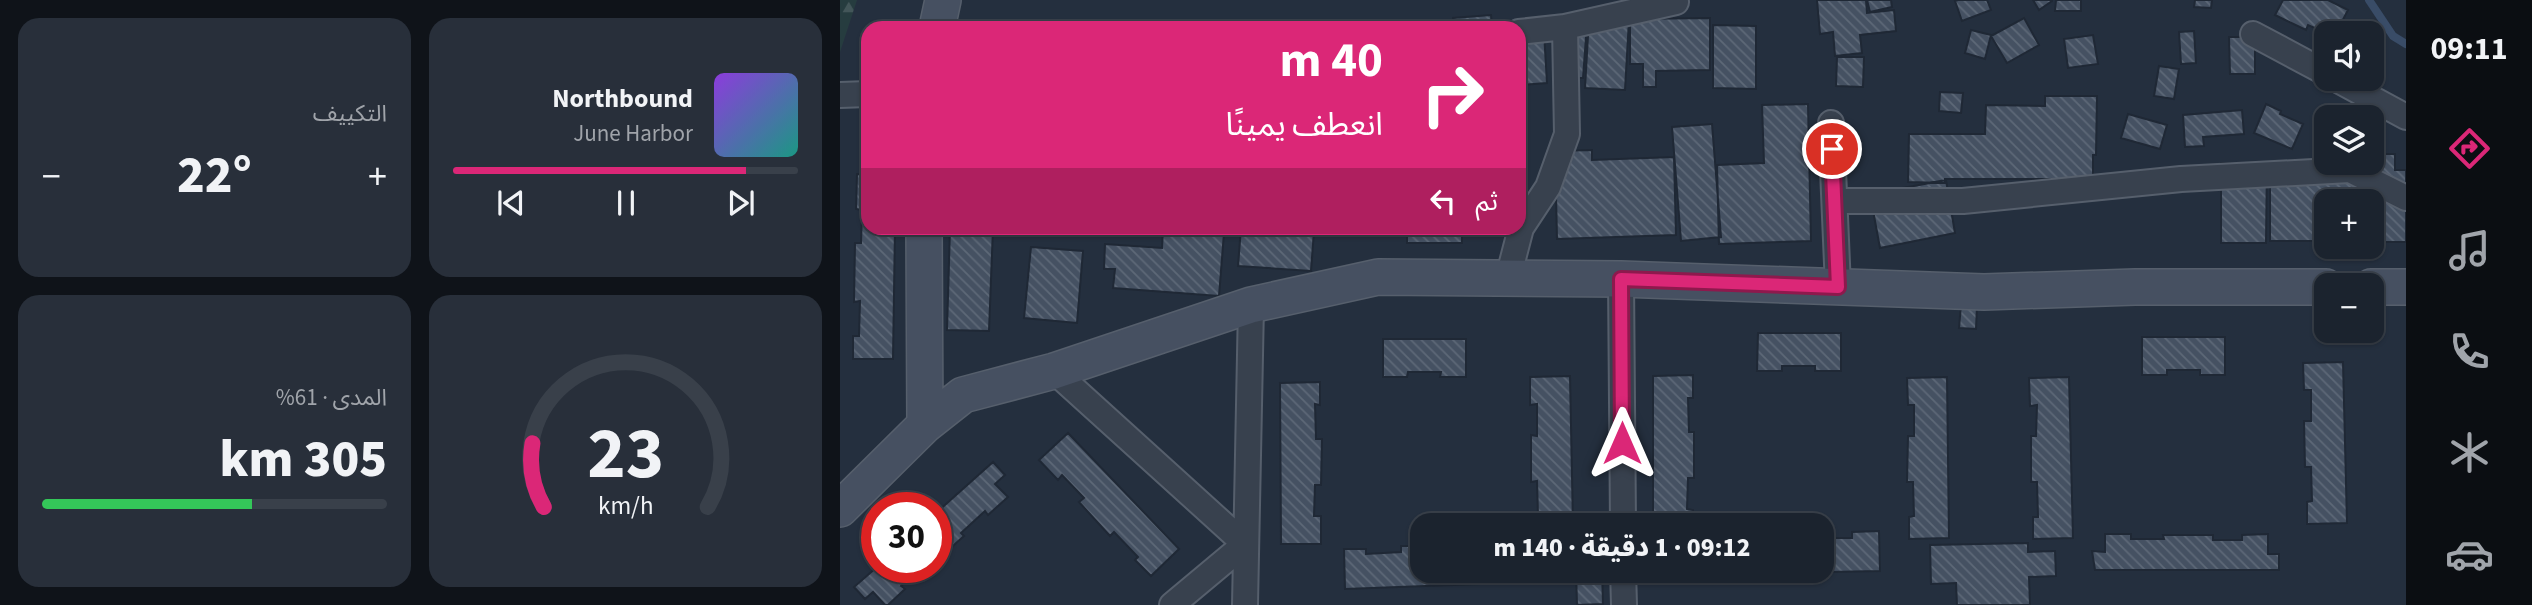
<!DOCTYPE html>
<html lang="ar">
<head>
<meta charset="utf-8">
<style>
  :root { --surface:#1b232e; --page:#282f3a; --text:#f1f3f6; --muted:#a0a4aa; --line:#39404a; --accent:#db2777 }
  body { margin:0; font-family:"Source Sans 3","Noto Sans Arabic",sans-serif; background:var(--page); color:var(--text); direction:rtl; height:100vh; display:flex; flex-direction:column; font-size:26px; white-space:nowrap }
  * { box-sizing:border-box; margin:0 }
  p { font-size:23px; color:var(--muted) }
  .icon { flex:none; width:38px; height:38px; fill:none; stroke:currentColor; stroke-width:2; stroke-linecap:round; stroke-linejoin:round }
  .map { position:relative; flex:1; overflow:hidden; direction:ltr }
  .panel { display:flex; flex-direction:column; gap:18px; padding:18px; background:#0f1319; width:840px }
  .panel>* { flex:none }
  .guide { position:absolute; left:21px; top:21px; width:665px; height:214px; border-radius:21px; box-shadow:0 2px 5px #0004,0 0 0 2px var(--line); direction:rtl; background:#db2777; color:#fff; overflow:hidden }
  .controls { position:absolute; left:1474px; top:21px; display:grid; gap:14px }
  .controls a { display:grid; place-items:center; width:70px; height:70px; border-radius:14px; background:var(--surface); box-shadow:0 2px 5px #0004,0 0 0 2px var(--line); font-size:35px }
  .speed { position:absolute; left:21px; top:492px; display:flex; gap:14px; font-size:35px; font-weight:700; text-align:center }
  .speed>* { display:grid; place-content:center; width:91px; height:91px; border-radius:50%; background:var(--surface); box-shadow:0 2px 5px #0004,0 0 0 2px var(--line); line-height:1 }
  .speed .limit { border:10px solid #d22; background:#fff; color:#111 }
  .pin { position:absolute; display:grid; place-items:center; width:60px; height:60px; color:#fff; margin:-30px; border:4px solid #fff; border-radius:50%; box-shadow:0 2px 7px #0007 }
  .me { position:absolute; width:77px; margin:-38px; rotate:0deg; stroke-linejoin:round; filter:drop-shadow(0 0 5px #0008) }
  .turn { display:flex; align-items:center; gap:24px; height:147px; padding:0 28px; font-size:32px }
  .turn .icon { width:91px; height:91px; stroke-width:2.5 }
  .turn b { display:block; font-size:49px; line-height:60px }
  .then { display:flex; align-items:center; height:66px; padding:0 28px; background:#0003; gap:14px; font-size:26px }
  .big { font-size:52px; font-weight:800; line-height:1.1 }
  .panel .card { flex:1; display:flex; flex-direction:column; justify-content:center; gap:10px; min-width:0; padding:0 24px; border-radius:21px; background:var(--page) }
  .panel .dial { align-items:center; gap:0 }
  .dial svg { height:182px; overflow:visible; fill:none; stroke:var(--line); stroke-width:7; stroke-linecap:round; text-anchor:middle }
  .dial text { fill:var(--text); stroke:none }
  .song { display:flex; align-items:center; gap:21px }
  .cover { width:84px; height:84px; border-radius:10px; background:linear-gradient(135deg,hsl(270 70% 55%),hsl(170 70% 35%)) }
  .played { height:7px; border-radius:4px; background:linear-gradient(90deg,var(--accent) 85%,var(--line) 85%) }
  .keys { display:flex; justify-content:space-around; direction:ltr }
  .heat { display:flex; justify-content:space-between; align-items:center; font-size:38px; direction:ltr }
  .charge { height:10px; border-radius:5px; background:linear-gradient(90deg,#34c759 61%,var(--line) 0) }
  .panel .tiles { flex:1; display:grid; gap:18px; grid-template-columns:repeat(2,1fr) }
  .trip { position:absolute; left:570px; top:513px; width:424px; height:70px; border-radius:21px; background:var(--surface); box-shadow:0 2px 5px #0004,0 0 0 2px var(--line); font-weight:800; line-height:70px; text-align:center; direction:rtl }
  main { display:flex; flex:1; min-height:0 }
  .tab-bar { display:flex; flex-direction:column; width:126px; justify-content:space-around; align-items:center; background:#0b0e12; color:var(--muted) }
  .tab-bar .icon { width:49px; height:49px }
  .tab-bar .current { color:var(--accent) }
  .tab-bar b { font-size:32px; color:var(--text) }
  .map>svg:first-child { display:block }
  .forest { fill:url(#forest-firs) }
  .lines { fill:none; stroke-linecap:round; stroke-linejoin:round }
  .stream { stroke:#394c67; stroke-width:8 }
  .building { fill:url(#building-back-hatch); stroke:#1f2835; stroke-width:2 }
  .street-casing { stroke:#565f6c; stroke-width:28 }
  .secondary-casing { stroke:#565f6c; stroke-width:38 }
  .street { stroke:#38414e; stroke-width:24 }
  .secondary { stroke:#465061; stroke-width:35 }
  .route-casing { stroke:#8e194d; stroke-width:18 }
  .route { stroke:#db2777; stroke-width:12 }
</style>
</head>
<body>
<main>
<nav class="tab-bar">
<b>09:11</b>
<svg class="icon current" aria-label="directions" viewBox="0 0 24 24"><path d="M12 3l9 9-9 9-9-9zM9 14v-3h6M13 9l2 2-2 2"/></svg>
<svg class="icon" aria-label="music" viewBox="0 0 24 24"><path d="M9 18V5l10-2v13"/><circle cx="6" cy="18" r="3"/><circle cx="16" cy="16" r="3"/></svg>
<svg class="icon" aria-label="phone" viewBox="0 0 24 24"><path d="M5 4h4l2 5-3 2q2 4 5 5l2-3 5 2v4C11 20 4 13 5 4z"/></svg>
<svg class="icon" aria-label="climate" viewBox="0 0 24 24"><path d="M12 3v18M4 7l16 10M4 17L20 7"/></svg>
<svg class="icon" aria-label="car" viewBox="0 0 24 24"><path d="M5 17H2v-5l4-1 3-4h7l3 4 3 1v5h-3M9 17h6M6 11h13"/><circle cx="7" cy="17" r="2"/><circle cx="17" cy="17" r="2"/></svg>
</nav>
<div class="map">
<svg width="1566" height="605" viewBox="0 0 1566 605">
  <defs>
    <pattern id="forest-firs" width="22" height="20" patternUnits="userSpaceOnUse" patternTransform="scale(1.75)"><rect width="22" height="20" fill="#263c3f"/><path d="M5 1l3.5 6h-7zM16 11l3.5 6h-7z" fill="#435659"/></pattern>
    <pattern id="building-back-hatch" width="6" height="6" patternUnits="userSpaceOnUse" patternTransform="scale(1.75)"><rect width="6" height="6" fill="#455162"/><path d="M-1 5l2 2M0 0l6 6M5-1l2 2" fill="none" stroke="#5d6877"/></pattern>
  </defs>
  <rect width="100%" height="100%" fill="#242f3e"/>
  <path class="forest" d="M0,0h17l-17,52z"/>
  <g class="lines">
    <path class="stream" d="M1529,0l24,36 13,8"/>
  </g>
  <path class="building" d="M977,0h49l1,13 27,-3 2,21 -36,4 2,18 -27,3 -2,-24 -13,2z
    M1027,0h24l1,7 -22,5z
    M1118,0h29l4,10 -29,11 -7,-20z
    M1193,0h19v1l-13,9z
    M1216,0h25v11h-26z
    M1355,0h17l-1,8 -17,-1z
    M1443,0h45l20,10 -12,23h-10l-18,-8 -2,5 -31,-15z
    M651,15l1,13h-39v-10z
    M749,18l40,2 -4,70 -40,-2z
    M870,18v52l-54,1v16h-13v-23h-13v-45z
    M1184,18l15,27 -32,18 -16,-27z
    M717,21l30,3 -4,54h-30z
    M873,25l43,1v63l-43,-1z
    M1131,30l20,5 -6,24 -20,-6z
    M1354,31l2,32 -15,1 -2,-32z
    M704,32l3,51 -28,2v-52z
    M1253,35l5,29 -30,4 -4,-29z
    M1389,37h26v37h-25z
    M997,57h27l-1,30 -27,-1z
    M1319,66l20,3 -5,30 -20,-3z
    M1100,92l23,1 -2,20 -22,-2z
    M1205,96h52l-1,59h-3v24h-148v4l-37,-1 1,-48h76l1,-29 59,1z
    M968,104l3,137 -92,3 -2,-79 47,-2 -2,-58z
    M1426,104l15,7 -1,3 23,10 -11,25 -38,-16z
    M1402,110l2,24 -41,3 1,9 -19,1 -2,-32z
    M1288,114l39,11 -7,24 -39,-11z
    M872,124l9,113 -40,4 -9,-114z
    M752,150v10l82,-3 2,78 -119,4 -2,-88z
    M1531,154h24v16h11v72h-35v-41h-45v40h-56v-67l93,1v-12h8z
    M1381,163h46l-1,80h-45z
    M17,174l11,1v53h27l-2,131h-40v-23h6l1,-35 -6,1 1,-59h6l1,-33 -6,-1z
    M1106,180l9,53 -75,15 -8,-43 15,-14z
    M110,228h43l-4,103 -42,-1z
    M401,228h52v2l21,1 -3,40 -73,-5z
    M567,228h55v15h-55z
    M323,229l61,4 -5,63 -106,-8 2,-19h-11l1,-25 57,4z
    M191,247l52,4 -6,72 -53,-5z
    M1121,305l16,1 -1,23 -17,-1z
    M918,333h83v38h-26v-5h-33v5h-25z
    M1302,337h83v38h-25v-5h-33v5h-25z
    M543,339h83v38h-26l1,-5h-33l-1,5h-24z
    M1503,362l4,161 -40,1v-22l5,-1 -1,-34h-6l-1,-46h7v-31h-7l-1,-27z
    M853,375v23h-5l1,34h5v46h-6l-1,31 6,1v15h-40v-149z
    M730,376l3,149h-40v-9h5l-1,-35 -6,1v-47l6,1v-32l-7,1v-28z
    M1107,377l2,161 -40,1v-22l5,-1 -1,-34h-6l1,-46h6v-31h-6l-1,-27z
    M1229,377l4,161 -40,1v-22h5l-1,-35h-6v-46h5l1,-31 -7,1 -1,-28z
    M480,382v23l-5,-1 1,35h6l-1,46h-6l-1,31h7v28h-40l-1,-161z
    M228,433l111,116 -28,27 -16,-16 3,-3 -24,-25 -4,4 -31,-34 5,-4 -22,-23 -4,5 -19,-20z
    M153,462l12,13 -10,9 13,13 -20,18 -3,-4 -24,22 3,3 -28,25v-48z
    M1039,531l1,40 -161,3v-4h103v-32h30v-6z
    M1265,534h26v5h33l-1,-4h50v5h29v-5l26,-1v20h11v16h-184l-3,-19 13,1z
    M1188,543v9l27,-1 1,25 -27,1 1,28h-73l-1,-22 -25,1 -1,-39z
    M561,546h22v24h83v13l-161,6 -1,-40h22v5l35,-2z
    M37,567h45l-21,19 4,3 -17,16h-3l-12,-13 -8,7 -11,-12z
    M736,570h26l1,34 -26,1z"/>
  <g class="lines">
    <defs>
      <path id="street" d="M679,32l46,-5 111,-25
        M1413,34l73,39
        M1496,79l70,38
        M0,95l28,-1
        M991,123l7,164
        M995,201h128l218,-22 169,-9 56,28
        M668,278l13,-50 27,-41 19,-53 -2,-107
        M781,279l2,246
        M214,371l191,173 -73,61
        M783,570l1,35
        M405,605l6,-300"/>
      <path id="secondary" d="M97,28l6,-28
        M84,228l1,197
        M1531,287h35
        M0,509l85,-84 38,-30 91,-24 197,-66 127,-28 243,2 363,13 151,-5h191"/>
    </defs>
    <use href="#street" class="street-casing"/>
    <use href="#secondary" class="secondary-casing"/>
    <use href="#street" class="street"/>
    <use href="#secondary" class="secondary"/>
  </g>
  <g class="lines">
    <defs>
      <path id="route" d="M782,443l-1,-164 217,8 -6,-138"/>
    </defs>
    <use href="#route" class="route-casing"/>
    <use href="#route" class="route"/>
  </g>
</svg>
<div class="controls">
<a><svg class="icon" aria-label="sound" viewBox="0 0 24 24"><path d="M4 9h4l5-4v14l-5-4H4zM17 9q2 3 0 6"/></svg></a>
<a><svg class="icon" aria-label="layers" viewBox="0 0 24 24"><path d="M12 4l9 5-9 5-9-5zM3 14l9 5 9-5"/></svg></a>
<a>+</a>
<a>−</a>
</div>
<div class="speed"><div class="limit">30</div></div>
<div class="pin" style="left:992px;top:149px;background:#d93025"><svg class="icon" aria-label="arrive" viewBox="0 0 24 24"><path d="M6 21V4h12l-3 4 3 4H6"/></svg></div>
<svg class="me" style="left:782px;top:443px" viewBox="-20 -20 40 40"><path d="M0-17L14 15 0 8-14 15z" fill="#db2777" stroke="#fff" stroke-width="4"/></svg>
<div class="trip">09:12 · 1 دقيقة · 140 m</div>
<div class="guide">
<div class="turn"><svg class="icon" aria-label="right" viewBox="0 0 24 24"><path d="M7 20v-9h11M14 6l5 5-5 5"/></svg><div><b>40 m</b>انعطف يمينًا</div></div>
<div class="then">ثم<svg class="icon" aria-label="left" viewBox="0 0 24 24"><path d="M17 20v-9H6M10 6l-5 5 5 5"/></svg></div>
</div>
</div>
<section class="panel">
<div class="tiles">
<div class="card">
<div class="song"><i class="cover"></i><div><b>Northbound</b><p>June Harbor</p></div></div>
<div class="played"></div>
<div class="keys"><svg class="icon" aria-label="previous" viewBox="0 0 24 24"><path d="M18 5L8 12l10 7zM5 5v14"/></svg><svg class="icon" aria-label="pause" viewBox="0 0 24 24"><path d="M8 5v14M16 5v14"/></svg><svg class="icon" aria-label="next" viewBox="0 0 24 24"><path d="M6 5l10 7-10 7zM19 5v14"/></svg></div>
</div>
<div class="card"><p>التكييف</p>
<div class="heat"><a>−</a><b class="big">22°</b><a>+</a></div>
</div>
<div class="card dial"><svg viewBox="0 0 100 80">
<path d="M14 69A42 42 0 1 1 86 69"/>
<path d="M14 69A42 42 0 0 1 9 41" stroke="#db2777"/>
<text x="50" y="56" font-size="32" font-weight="700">23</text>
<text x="50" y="72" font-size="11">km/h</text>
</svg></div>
<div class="card"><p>المدى · 61%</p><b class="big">305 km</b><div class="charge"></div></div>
</div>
</section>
</main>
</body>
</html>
